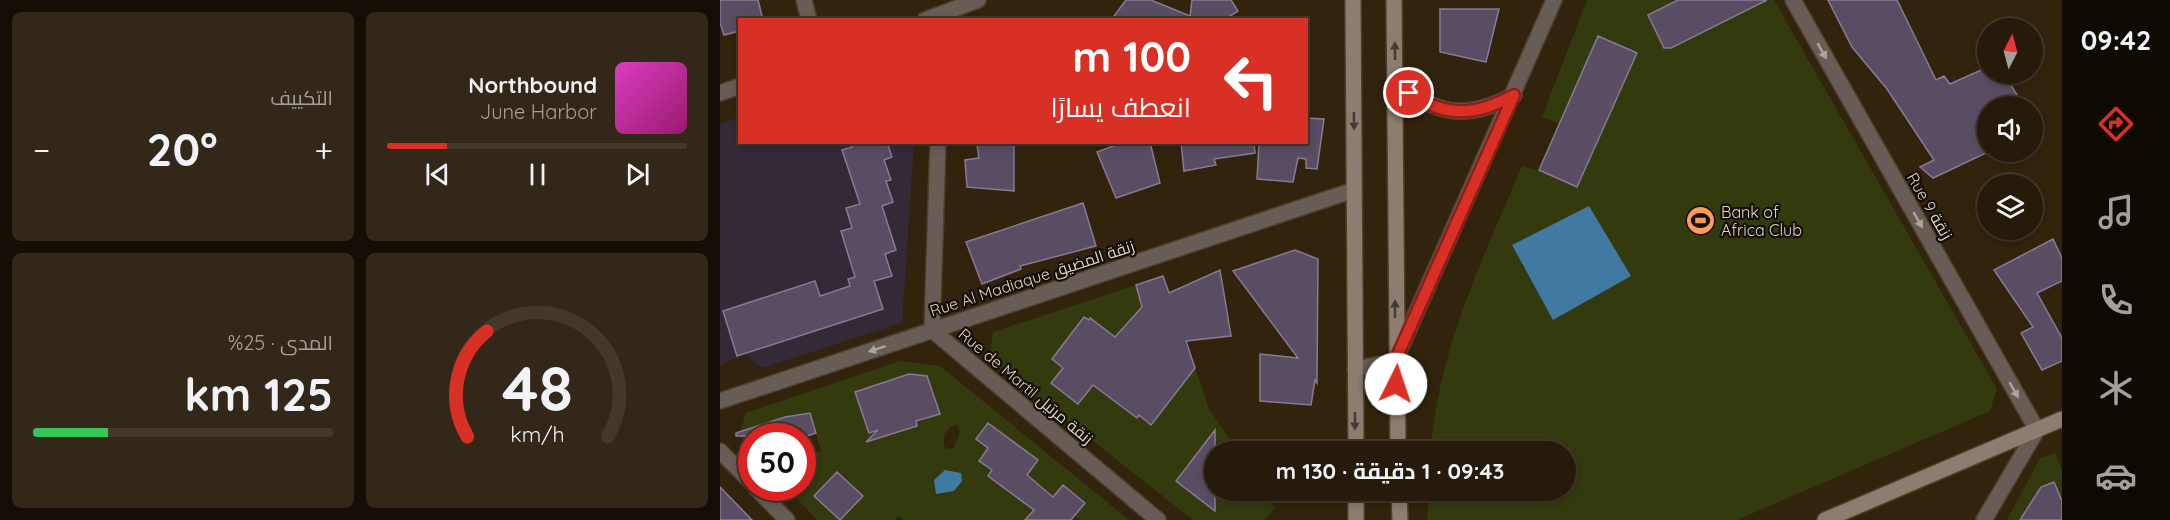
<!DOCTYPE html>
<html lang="ar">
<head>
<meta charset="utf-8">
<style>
  :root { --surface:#261a0a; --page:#322718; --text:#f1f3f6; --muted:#a4a19c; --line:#42382b; --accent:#d93025 }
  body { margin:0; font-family:Quicksand,Cairo,sans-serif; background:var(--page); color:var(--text); direction:rtl; height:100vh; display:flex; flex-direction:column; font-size:22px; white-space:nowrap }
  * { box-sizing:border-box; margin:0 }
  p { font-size:20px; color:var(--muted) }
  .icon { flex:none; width:33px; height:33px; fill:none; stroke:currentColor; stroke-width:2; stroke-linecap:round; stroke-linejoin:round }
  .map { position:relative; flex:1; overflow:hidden; direction:ltr }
  .panel { display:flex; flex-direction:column; gap:12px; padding:12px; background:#150e06; width:720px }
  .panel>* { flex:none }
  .guide { position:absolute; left:18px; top:18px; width:570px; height:126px; border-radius:0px; box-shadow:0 3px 9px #0003,0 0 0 2px var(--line); direction:rtl; background:#d93025; color:#fff; overflow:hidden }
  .needle { width:39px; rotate:6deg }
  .tools { position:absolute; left:1257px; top:18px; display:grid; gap:12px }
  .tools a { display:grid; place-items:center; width:66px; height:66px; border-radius:50%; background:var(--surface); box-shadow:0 3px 9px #0003,0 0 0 2px var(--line); font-size:30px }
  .speed { position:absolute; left:18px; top:423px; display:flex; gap:12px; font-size:30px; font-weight:700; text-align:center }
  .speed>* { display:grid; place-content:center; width:78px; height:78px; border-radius:50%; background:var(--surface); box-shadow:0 3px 9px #0003,0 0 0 2px var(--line); line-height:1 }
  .speed .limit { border:9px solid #d22; background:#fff; color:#111 }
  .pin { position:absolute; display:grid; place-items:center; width:51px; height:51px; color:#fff; margin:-26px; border:3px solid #fff; border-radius:50%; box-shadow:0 2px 6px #0007 }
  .me { position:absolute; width:66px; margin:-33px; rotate:4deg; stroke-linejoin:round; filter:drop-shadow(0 0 4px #0008) }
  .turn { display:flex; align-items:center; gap:21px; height:126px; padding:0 18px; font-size:27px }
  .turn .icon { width:78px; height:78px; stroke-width:2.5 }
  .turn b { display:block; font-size:42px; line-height:51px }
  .big { font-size:45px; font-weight:700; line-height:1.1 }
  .panel .card { flex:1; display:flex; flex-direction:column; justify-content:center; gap:9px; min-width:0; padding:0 21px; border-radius:9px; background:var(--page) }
  .panel .dial { align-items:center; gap:0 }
  .dial svg { height:156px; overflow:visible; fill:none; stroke:var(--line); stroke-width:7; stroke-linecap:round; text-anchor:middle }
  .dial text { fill:var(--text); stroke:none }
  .song { display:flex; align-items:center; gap:18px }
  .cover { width:72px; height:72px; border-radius:9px; background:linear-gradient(135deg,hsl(310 70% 55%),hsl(320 70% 35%)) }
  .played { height:6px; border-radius:3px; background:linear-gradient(90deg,var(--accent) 20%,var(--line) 20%) }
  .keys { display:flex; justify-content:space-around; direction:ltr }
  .heat { display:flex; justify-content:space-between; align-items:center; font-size:33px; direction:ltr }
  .charge { height:9px; border-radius:4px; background:linear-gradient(90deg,#34c759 25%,var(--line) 0) }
  .panel .tiles { flex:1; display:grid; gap:12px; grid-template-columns:repeat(2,1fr) }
  .trip { position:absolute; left:484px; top:441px; width:372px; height:60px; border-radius:30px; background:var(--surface); box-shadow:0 3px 9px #0003,0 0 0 2px var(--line); font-weight:700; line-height:60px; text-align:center; direction:rtl }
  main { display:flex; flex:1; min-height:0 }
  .dock { display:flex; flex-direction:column; width:108px; justify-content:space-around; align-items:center; background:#0f0a04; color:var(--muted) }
  .dock .icon { width:42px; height:42px }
  .dock .on { color:var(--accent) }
  .dock b { font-size:27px; color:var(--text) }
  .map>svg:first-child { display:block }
  .education { fill:#342937 }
  .green { fill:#333a0e; fill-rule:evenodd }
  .water { fill:#4079a1 }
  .building { fill:#594d64; stroke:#887a94; stroke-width:1.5 }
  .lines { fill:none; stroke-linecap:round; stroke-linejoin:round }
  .street-casing { stroke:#4e3f2b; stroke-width:18 }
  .secondary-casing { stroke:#4e3f2b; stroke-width:18 }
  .street { stroke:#685d56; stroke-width:15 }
  .secondary { stroke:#8d7d70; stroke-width:15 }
  .oneway { fill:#443a30 }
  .oneway2 { fill:#afa49a }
  .route-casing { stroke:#8d1f18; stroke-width:15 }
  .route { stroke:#d93025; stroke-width:10 }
  .labels { text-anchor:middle; stroke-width:4.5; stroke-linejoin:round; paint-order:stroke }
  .street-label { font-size:16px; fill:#ded4c7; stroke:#140e05 }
  .poi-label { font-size:16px; fill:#ded4c7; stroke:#140e05; text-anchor:start }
</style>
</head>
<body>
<main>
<nav class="dock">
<b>09:42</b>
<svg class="icon on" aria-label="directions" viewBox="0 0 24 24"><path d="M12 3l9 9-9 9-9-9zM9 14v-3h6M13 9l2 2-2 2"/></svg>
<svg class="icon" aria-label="music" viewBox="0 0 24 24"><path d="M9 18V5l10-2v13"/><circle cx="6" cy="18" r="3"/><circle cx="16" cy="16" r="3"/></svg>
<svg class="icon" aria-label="phone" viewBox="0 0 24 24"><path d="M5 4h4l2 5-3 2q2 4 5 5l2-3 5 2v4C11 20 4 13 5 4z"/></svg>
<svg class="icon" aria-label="climate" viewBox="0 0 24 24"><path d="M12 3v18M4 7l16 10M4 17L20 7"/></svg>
<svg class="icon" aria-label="car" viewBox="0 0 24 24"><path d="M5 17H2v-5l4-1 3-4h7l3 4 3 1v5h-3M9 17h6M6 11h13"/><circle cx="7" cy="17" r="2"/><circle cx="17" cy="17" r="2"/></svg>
</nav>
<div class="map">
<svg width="1342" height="520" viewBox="0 0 1342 520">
  <rect width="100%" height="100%" fill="#32230d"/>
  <path class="education" d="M19,117l1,25 174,1 -12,180 -140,45 -17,-14 -25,11v-241z"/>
  <path class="green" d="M867,0h187l223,389 -7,22 -253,109h-310l2,-29 137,-1v-38l-135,-1c7,-101 52,-193 91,-285l17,4 20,-46 -17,-7z
    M416,285l19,43 37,30 17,51 29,42h-15l-16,-11 -31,41 33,25 12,-15 42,-1 12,18 -11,12h-71l-204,-161 4,-27zM465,381l-34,44 -12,-10 -3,3 -17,-13z
    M180,361l40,5 189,154h-49l-5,-4 10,-13 -32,-6 -5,-4 -23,27h-122l-4,-4 -5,4h-54l23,-24 -26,-24 -23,24 25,24h-22l-30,-32h15l1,-39 3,6 15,-4 -5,-17 2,-1 -8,-20 -47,11 3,12h-14l-1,13 -12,-14 7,-22zM189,374l18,2 12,38 -23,7 1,5 -29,9 -3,-7 -16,5 -14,-41zM268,423l24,17 -3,5 15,4 14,11 -26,34 -24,-18 4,-6 -13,-9 9,-13 -12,-9zM237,425l3,7 -6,16 -6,1 -4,-3v-11l6,-8z
    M1335,453l7,17v31l-8,-19 -15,6 1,4 -8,13 -8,4 5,11h-22l33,-62z"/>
  <path class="water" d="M869,206l42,70 -78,44 -41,-75z
    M225,470l16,3 1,8 -8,10 -18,3 -2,-14z"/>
  <path class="building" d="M0,0h38l5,20h-23v11l-16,4 -4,-12z
    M406,0h25l39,16 2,-16h39l7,11 -14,9h-113z
    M958,0h89l-96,48h-7l-16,-33z
    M1108,0h69l39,80 8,-4 6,8 38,-17v7h16l20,32h-36v46l-55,26 -13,-11 14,-7 -47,-71 -35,-42z
    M720,9h59l-13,53 -46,-10z
    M878,36l39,17 -60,134 -38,-17z
    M586,118l18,1 -7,50 -11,-1v-9l-8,-1 -5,24 -36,-3 2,-37h47z
    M130,142h37l5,15 -8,3 7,20 -5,1 7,21 -11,4 14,44 -11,4 7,22 -18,5 9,28 -146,47 -14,-45 92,-30 5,15 30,-10 -2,-7 7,-2 -14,-46 11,-3 -6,-20 14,-4 -18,-54 10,-3z
    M404,142h26l10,41 -44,15 -19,-46z
    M461,142h73l1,11 -41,6 2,6 -32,6z
    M294,144v47l-47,-4 -2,-27 14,-2 -2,-13z
    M363,203l13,43 -76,20 1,3 -39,15 -16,-42z
    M1333,239l9,19v23l-25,12 25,45v23l-20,9 -21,-37 12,-6 -39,-57z
    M575,250l23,9 -1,124 -2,-3 -4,25 -51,-4v-47l38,4 -65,-87z
    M500,270l11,66 -45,5 9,27 -44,57 -12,-10 -2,3 -44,-33 -15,19 -27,-21 12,-15 -11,-9 32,-42 5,3 1,-2 25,19 27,-30 -6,-22 27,-9 6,17z
    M189,374l18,2 13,38 -24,7 1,5 -51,16 12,-12 -9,3 -14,-41z
    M90,413l6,20 -9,3h-71v-3l49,-16z
    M268,423l50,37 -11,15 26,22 10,-12 22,18 -14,17h-46l9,-10 -46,-34 4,-6 -13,-9 9,-13 -12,-9z
    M495,430v81l-39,-30z
    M117,472l26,24 -23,24 -26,-24z
    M1334,482l8,19v19h-42l21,-33z
    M0,487l32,33h-32z"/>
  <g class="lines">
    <defs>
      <path id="street" d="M84,0l5,20
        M1073,0l244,430 -53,90
        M205,20l53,-20
        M0,93l20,-7
        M218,142l-6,188 226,190
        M635,369l40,-8 159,-361
        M0,401l634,-211
        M0,451l32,32
        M36,488l31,32"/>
      <path id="secondary" d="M633,0l3,452
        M674,0l4,452
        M675,82c41,33 72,39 119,13
        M636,490v30
        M679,490l1,30
        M1105,520l237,-101"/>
    </defs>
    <use href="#street" class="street-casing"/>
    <use href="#secondary" class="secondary-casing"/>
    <use href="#street" class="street"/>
    <use href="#secondary" class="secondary"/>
  </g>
  <defs><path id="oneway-solid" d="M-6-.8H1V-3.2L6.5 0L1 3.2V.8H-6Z" transform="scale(1.5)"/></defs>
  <g class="oneway">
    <use href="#oneway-solid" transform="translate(675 51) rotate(-91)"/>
    <use href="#oneway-solid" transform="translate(634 121) rotate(89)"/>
    <use href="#oneway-solid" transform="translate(675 309) rotate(-90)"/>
    <use href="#oneway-solid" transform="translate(635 421) rotate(90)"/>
  </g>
  <g class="oneway2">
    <use href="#oneway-solid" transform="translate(1102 51) rotate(60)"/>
    <use href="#oneway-solid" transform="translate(1198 220) rotate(60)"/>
    <use href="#oneway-solid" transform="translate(157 349) rotate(162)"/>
    <use href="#oneway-solid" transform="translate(1294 390) rotate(60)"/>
  </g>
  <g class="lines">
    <defs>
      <path id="route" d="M676,384l-1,-23 119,-266c-38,21 -68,23 -105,-2"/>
    </defs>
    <use href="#route" class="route-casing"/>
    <use href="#route" class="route"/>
  </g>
  <defs>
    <symbol id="stadium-disc" viewBox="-11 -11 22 22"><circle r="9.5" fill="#fd9c56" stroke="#140e05"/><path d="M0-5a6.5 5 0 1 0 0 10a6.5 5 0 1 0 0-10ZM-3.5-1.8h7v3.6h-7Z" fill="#111"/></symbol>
  </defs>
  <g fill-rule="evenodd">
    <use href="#stadium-disc" x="964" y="204" width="33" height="33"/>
  </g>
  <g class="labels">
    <g class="street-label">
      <text transform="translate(1210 206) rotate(60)" y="6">Rue 9 زنقة</text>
      <text transform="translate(312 278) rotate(-18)" y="6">Rue Al Madiaque زنقة المضيق</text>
      <text transform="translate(306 386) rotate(40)" y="6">Rue de Martil زنقة مرتيل</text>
    </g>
    <g class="poi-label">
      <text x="1001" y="218">Bank of<tspan x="1001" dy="18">Africa Club</tspan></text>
    </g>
  </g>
</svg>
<div class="tools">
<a><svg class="needle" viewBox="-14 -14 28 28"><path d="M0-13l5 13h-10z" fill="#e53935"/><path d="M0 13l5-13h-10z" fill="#a4a19c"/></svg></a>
<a><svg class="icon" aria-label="sound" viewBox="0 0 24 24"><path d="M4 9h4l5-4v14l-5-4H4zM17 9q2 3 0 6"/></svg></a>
<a><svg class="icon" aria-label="layers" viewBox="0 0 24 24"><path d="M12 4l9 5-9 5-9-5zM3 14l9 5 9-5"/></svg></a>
</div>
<div class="speed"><div class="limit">50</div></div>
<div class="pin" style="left:689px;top:93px;background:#d93025"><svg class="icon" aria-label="arrive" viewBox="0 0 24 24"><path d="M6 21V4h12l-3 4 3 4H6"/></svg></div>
<svg class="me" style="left:676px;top:384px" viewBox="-20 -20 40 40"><circle r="19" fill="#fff"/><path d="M0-13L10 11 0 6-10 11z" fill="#d93025"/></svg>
<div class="trip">09:43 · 1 دقيقة · 130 m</div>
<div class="guide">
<div class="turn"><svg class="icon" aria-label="left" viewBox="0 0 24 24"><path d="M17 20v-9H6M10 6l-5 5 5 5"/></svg><div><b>100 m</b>انعطف يسارًا</div></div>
</div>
</div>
<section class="panel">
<div class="tiles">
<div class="card">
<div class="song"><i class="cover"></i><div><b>Northbound</b><p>June Harbor</p></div></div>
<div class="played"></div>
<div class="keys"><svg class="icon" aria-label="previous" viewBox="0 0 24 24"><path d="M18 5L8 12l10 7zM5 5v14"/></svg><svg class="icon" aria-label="pause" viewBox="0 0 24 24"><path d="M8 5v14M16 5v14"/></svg><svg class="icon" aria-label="next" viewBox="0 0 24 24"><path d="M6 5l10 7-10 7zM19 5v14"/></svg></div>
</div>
<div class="card"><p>التكييف</p>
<div class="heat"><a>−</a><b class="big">20°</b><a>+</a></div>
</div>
<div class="card dial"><svg viewBox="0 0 100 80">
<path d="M14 69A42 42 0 1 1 86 69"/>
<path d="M14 69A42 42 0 0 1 24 15" stroke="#d93025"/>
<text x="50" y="56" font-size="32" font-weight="700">48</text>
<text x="50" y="72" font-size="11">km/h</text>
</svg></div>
<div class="card"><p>المدى · 25%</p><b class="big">125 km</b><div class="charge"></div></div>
</div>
</section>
</main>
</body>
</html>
